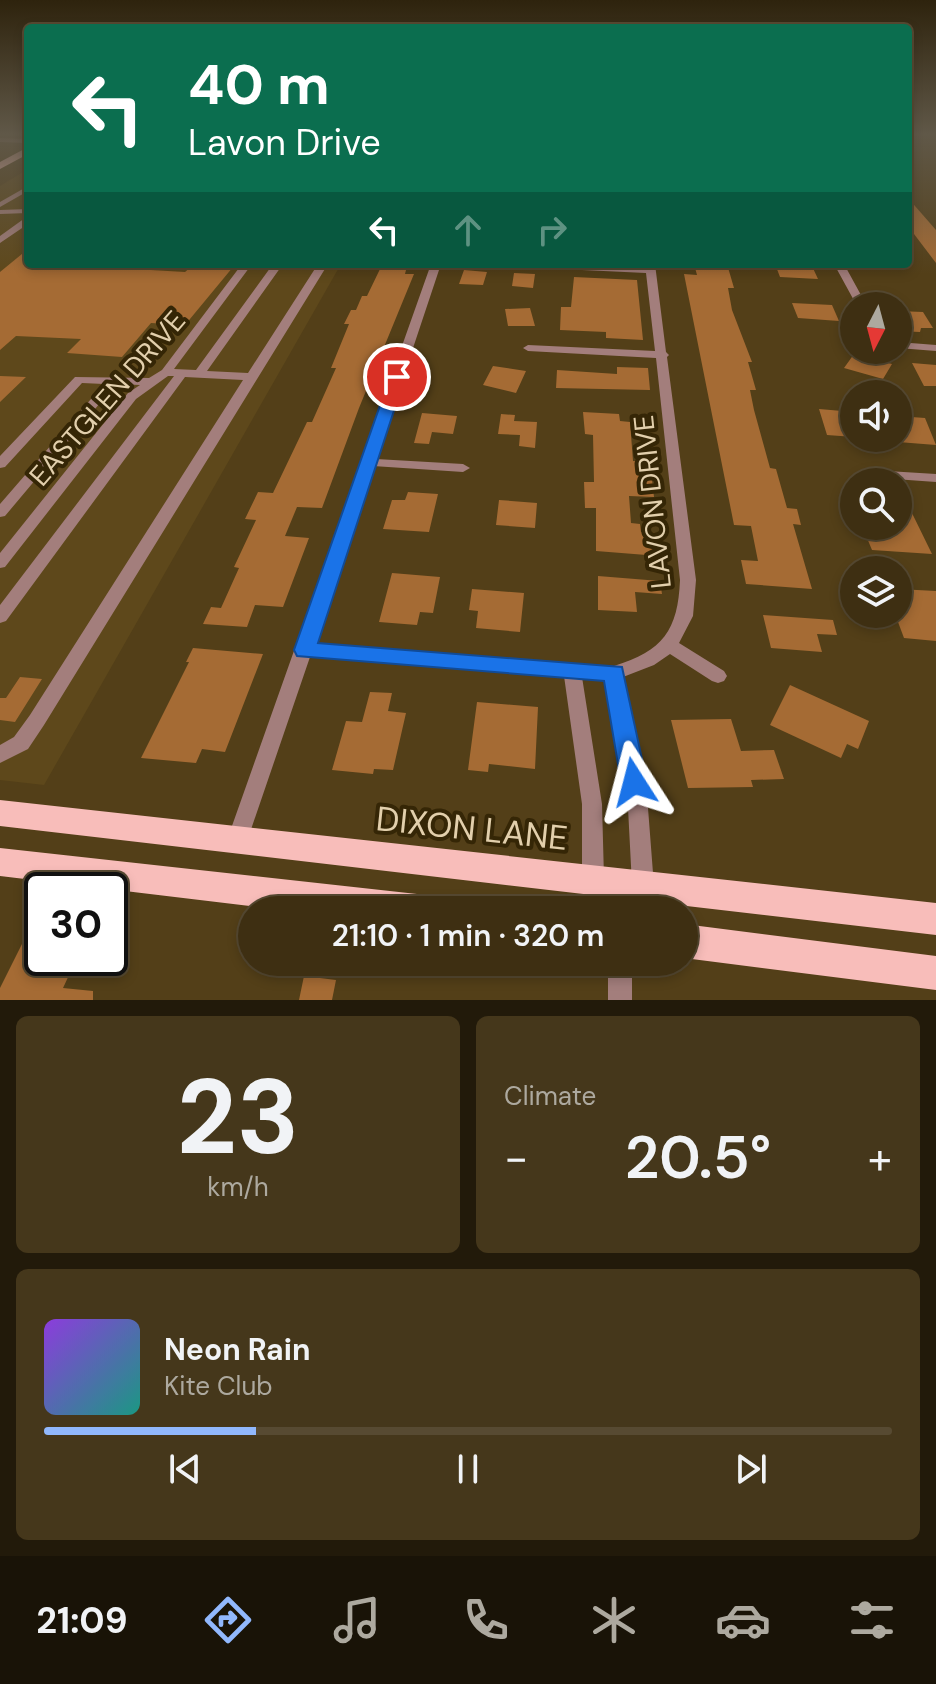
<!DOCTYPE html>
<html lang="en">
<head>
<meta charset="utf-8">
<style>
  :root { --surface:#3e2f12; --page:#45371b; --text:#f1f3f6; --muted:#ada99f; --line:#574a32; --accent:#91b8fd }
  body { margin:0; font-family:"DM Sans",sans-serif; background:var(--page); color:var(--text); height:100vh; display:flex; flex-direction:column; font-size:30px; white-space:nowrap }
  * { box-sizing:border-box; margin:0 }
  p { font-size:26px; color:var(--muted) }
  .icon { flex:none; width:44px; height:44px; fill:none; stroke:currentColor; stroke-width:2; stroke-linecap:round; stroke-linejoin:round }
  .map { position:relative; height:1000px; overflow:hidden }
  .side { display:flex; flex-direction:column; gap:16px; padding:16px; background:#221a0a; flex:1 }
  .side>* { flex:none }
  .top-card { position:absolute; left:24px; top:24px; width:888px; height:244px; border-radius:8px; box-shadow:0 4px 12px #0003,0 0 0 2px var(--line); background:#0b6e4f; color:#fff; overflow:hidden }
  .needle { width:52px; rotate:186deg }
  .buttons { position:absolute; left:840px; top:292px; display:grid; gap:16px }
  .buttons a { display:grid; place-items:center; width:72px; height:72px; border-radius:50%; background:var(--surface); box-shadow:0 4px 12px #0003,0 0 0 2px var(--line); font-size:40px }
  .speed { position:absolute; left:24px; top:872px; display:flex; gap:16px; font-size:40px; font-weight:700; text-align:center }
  .speed>* { display:grid; place-content:center; width:104px; height:104px; border-radius:50%; background:var(--surface); box-shadow:0 4px 12px #0003,0 0 0 2px var(--line); line-height:1 }
  .speed .limit { border:4px solid #111; border-radius:12px; background:#fff; color:#111 }
  .pin { position:absolute; display:grid; place-items:center; width:68px; height:68px; color:#fff; margin:-34px; border:4px solid #fff; border-radius:50%; box-shadow:0 2px 8px #0007 }
  .me { position:absolute; width:88px; margin:-44px; rotate:351deg; stroke-linejoin:round; filter:drop-shadow(0 0 6px #0008) }
  .turn { display:flex; align-items:center; gap:28px; height:168px; padding:0 32px; font-size:36px }
  .turn .icon { width:104px; height:104px; stroke-width:2.5 }
  .turn b { display:block; font-size:56px; line-height:68px }
  .lanes { display:flex; align-items:center; height:76px; padding:0 32px; background:#0003; justify-content:center; gap:40px; direction:ltr }
  .lanes .off { opacity:.35 }
  .big { font-size:60px; font-weight:600; line-height:1.1 }
  .side .tile { flex:1; display:flex; flex-direction:column; justify-content:center; gap:12px; min-width:0; padding:0 28px; border-radius:12px; background:var(--page) }
  .side .dial { align-items:center; gap:0 }
  .dial b { font-size:104px; line-height:1 }
  .song { display:flex; align-items:center; gap:24px }
  .cover { width:96px; height:96px; border-radius:12px; background:linear-gradient(135deg,hsl(270 70% 55%),hsl(170 70% 35%)) }
  .played { height:8px; border-radius:4px; background:linear-gradient(90deg,var(--accent) 25%,var(--line) 25%) }
  .keys { display:flex; justify-content:space-around; direction:ltr }
  .heat { display:flex; justify-content:space-between; align-items:center; font-size:44px; direction:ltr }
  .side .tiles { flex:1; display:grid; gap:16px; grid-template-columns:1fr 1fr }
  .tile:last-child { grid-column:span 2 }
  .trip { position:absolute; left:238px; top:896px; width:460px; height:80px; border-radius:40px; background:var(--surface); box-shadow:0 4px 12px #0003,0 0 0 2px var(--line); font-weight:600; line-height:80px; text-align:center }
  .tabs { display:flex; height:128px; justify-content:space-around; align-items:center; background:#191307; color:var(--muted) }
  .tabs .icon { width:56px; height:56px }
  .tabs .current { color:var(--accent) }
  .tabs b { font-size:36px; color:var(--text) }
  .map>svg:first-child { display:block }
  .built { fill:#5e481b }
  .building { fill:#a56b34 }
  .lines { fill:none; stroke-linecap:round; stroke-linejoin:round }
  .minor { fill:#a37e7c; fill-rule:evenodd }
  .major { fill:#f8bdba; fill-rule:evenodd }
  .route { fill:#1a73e8; stroke:#114b97; stroke-width:2 }
  .labels { text-anchor:middle; stroke-width:8; stroke-linejoin:round; paint-order:stroke }
  .street-label { font-size:28px; fill:#e2cfac; stroke:#352606 }
  .near-street-label { font-size:34px; fill:#e2cfac; stroke:#352606 }
</style>
</head>
<body>
<div class="map">
<svg width="936" height="1000" viewBox="0 0 936 1000">
  <rect width="100%" height="100%" fill="#533f18"/>
  <path class="built" d="M28,169v95h313l-297,521 -44,-5v-594z"/>
  <path class="building" d="M908,198l28,32v33l-22,-29h-6z
    M28,249v15h74l-3,3 86,5 6,-5h42l-48,58 -34,-2 -29,34 -55,-4 14,-14 -65,-3 -16,14v-78z
    M694,264h33l7,24h-6l4,22 20,52h-4l8,28h-6l4,20 16,58 6,1 11,39 10,1 4,16 -8,-1 19,65 -66,-5 -5,-24 17,1 -7,-35 -17,-1 -50,-251 13,1z
    M775,264l37,2 6,13 -38,-2z
    M380,269l26,1 -1,4h9l-55,134 -37,100 -25,-1 -12,29 24,2 -26,69 -28,-2 -8,22 -44,-3 8,-17 10,1 18,-40 -5,-1 22,-47 -11,-1 13,-27 15,1 34,-71h5l24,-54h-5l18,-44h-5l7,-14h5l6,-14h5z
    M464,270l23,2 -4,13 -24,-1z
    M514,273l21,1 -2,14 -21,-2z
    M574,277l63,3 6,60 -37,-2v-6l-46,-2 1,-23h10z
    M792,303l40,2 7,16 -41,-3z
    M530,308l5,18h-27l-3,-17z
    M898,311l25,1 10,16h-12l-1,4 -22,-1z
    M854,354l38,10 -9,15 -39,-11z
    M912,363l24,2v21h-12z
    M493,366l33,5 -10,22 -33,-8z
    M617,367l31,1 2,22 -94,-2 1,-18 60,4z
    M0,376l26,1 -26,25z
    M819,409l35,3v25l-27,-2z
    M583,412l36,2 1,7 10,1 3,39 17,1 4,35 -25,-1 2,27 9,1 1,8 16,1 2,23 -63,-5v-43h-11l-1,-26h10l-1,-47 -8,-1z
    M422,413l35,3 -4,18 -21,-2 -3,12 -15,-1z
    M501,414l14,1 -1,6 23,1 -2,26 -16,-2 1,-11 -22,-1z
    M898,416l27,2 11,27 -38,-3z
    M408,492l30,2 -9,38 -46,-3 9,-29h13z
    M499,500l38,3 -2,25 -39,-3z
    M898,509h12l22,45 -60,-4 -10,-24h36z
    M392,573l48,4 -7,36 -13,-1 -3,13 -38,-3z
    M598,576l62,5 2,13 -27,-2 2,20 -39,-2z
    M472,589l52,4 -4,39 -44,-4 2,-17 -9,-1z
    M898,589l38,2v50l-32,-3 -9,-24h3z
    M763,615l70,5 4,15 -20,-1 5,18 -51,-4z
    M193,648l70,6 -38,98 -23,-3 -6,14 -55,-5 48,-96h-3z
    M20,677l22,2 -27,43 -15,-2v-22h6z
    M790,685l79,36 -11,28 -11,-5 -6,14 -71,-33z
    M370,692l22,1 -4,18 18,2 -13,57 -19,-1 -1,5 -41,-4 14,-49 16,1z
    M477,702l61,5 -3,62 -46,-5 -1,8 -20,-2z
    M731,719l10,32 33,-1 10,29 -33,1 2,7 -65,1 -17,-68z
    M27,934l15,2v22h35l-14,30 30,3v9h-93v-12z
    M304,976l32,4 -4,20h-33z"/>
  <g class="lines">
    <path class="minor" d="M0,138l28,1v4l-28,-1z
      M28,186v5l-28,16v-5z
      M28,209v4l-28,1v-4z
      M25,218h3v6l-28,19v-7z
      M908,263l1,1 -2,2 -3,1h-20l-5,-3z
      M242,264h10l-78,105 22,1 77,-106h10l-76,107 41,2 70,-109h10l-284,461 -16,24 -28,14v-18l14,-8 16,-22 213,-335 -58,-3 -179,244 -6,2v-18l174,-229h-6l-32,23 -131,168 -5,1v-15l128,-160 12,-8 -24,-1 -111,132 -5,1v-13l104,-120 -22,-1 -77,84 -5,1v-12l75,-79 74,1 13,-8z
      M431,264h10l-65,195 87,5 7,4 -7,4 -90,-6 -59,178 300,22c49,-15 64,-36 66,-86l-24,-222 -128,-7 -5,-3 5,-3 127,6 -9,-78 -128,-6 -5,-3 133,3 -1,-3h10l11,88 3,3 -2,2 29,223 -3,36 -14,27 45,28 3,5 -3,5 -6,2 -6,-2 -42,-27 -16,11 -31,12 25,131 6,78 -11,24h-45l-16,-30v-76l-18,-128 -254,-19 -65,190 -7,3 -7,-3 -4,-7zM582,677l24,2 22,129 4,77 -11,24 -17,-31 -2,-74z
      M834,264h10l23,42h-10z
      M898,342l38,3v6l-38,-3z
      M871,470l65,4v8l-70,-5 -2,-3z
      M608,962h24v38h-24z"/>
    <path class="major" d="M28,147v7l-28,15v-7z
      M0,800l936,103v32l-936,-109z
      M0,848l417,46 11,5 5,11h-150l-283,-34z
      M684,924l252,32v34l-252,-32z"/>
  </g>
  <linearGradient id="sky" x2="0" y2="1"><stop stop-color="#2e230d"/><stop offset="0.49" stop-color="#605848"/><stop offset="1" stop-color="#605848" stop-opacity="0"/></linearGradient>
  <rect width="936" height="274" fill="url(#sky)"/>
  <path class="route" d="M397,373l8,4 -87,266 304,24 25,115 -4,8 -9,3 -9,-3 -4,-8 -17,-101 -307,-25 -3,-6 96,-273z"/>
  <g class="labels">
    <g class="street-label">
      <text transform="translate(107 398) rotate(-49)" y="10">EASTGLEN DRIVE</text>
      <text transform="translate(652 502) rotate(-96)" y="10">LAVON DRIVE</text>
    </g>
    <g class="near-street-label">
      <text transform="translate(472 828) rotate(6)" y="12">DIXON LANE</text>
    </g>
  </g>
</svg>
<div class="buttons">
<a><svg class="needle" viewBox="-14 -14 28 28"><path d="M0-13l5 13h-10z" fill="#e53935"/><path d="M0 13l5-13h-10z" fill="#ada99f"/></svg></a>
<a><svg class="icon" aria-label="sound" viewBox="0 0 24 24"><path d="M4 9h4l5-4v14l-5-4H4zM17 9q2 3 0 6"/></svg></a>
<a><svg class="icon" aria-label="search" viewBox="0 0 24 24"><circle cx="10" cy="10" r="6"/><path d="M15 15l6 6"/></svg></a>
<a><svg class="icon" aria-label="layers" viewBox="0 0 24 24"><path d="M12 4l9 5-9 5-9-5zM3 14l9 5 9-5"/></svg></a>
</div>
<div class="speed"><div class="limit">30</div></div>
<div class="pin" style="left:397px;top:377px;background:#d93025"><svg class="icon" aria-label="arrive" viewBox="0 0 24 24"><path d="M6 21V4h12l-3 4 3 4H6"/></svg></div>
<svg class="me" style="left:634px;top:782px" viewBox="-20 -20 40 40"><path d="M0-17L14 15 0 8-14 15z" fill="#1a73e8" stroke="#fff" stroke-width="4"/></svg>
<div class="trip">21:10 · 1 min · 320 m</div>
<div class="top-card">
<div class="turn"><svg class="icon" aria-label="left" viewBox="0 0 24 24"><path d="M17 20v-9H6M10 6l-5 5 5 5"/></svg><div><b>40 m</b>Lavon Drive</div></div>
<div class="lanes"><svg class="icon" aria-label="left" viewBox="0 0 24 24"><path d="M17 20v-9H6M10 6l-5 5 5 5"/></svg><svg class="icon off" aria-label="ahead" viewBox="0 0 24 24"><path d="M12 20V5M6 11l6-6 6 6"/></svg><svg class="icon off" aria-label="right" viewBox="0 0 24 24"><path d="M7 20v-9h11M14 6l5 5-5 5"/></svg></div>
</div>
</div>
<section class="side">
<div class="tiles">
<div class="tile dial"><b>23</b><p>km/h</p></div>
<div class="tile"><p>Climate</p>
<div class="heat"><a>−</a><b class="big">20.5°</b><a>+</a></div>
</div>
<div class="tile">
<div class="song"><i class="cover"></i><div><b>Neon Rain</b><p>Kite Club</p></div></div>
<div class="played"></div>
<div class="keys"><svg class="icon" aria-label="previous" viewBox="0 0 24 24"><path d="M18 5L8 12l10 7zM5 5v14"/></svg><svg class="icon" aria-label="pause" viewBox="0 0 24 24"><path d="M8 5v14M16 5v14"/></svg><svg class="icon" aria-label="next" viewBox="0 0 24 24"><path d="M6 5l10 7-10 7zM19 5v14"/></svg></div>
</div>
</div>
</section>
<nav class="tabs">
<b>21:09</b>
<svg class="icon current" aria-label="directions" viewBox="0 0 24 24"><path d="M12 3l9 9-9 9-9-9zM9 14v-3h6M13 9l2 2-2 2"/></svg>
<svg class="icon" aria-label="music" viewBox="0 0 24 24"><path d="M9 18V5l10-2v13"/><circle cx="6" cy="18" r="3"/><circle cx="16" cy="16" r="3"/></svg>
<svg class="icon" aria-label="phone" viewBox="0 0 24 24"><path d="M5 4h4l2 5-3 2q2 4 5 5l2-3 5 2v4C11 20 4 13 5 4z"/></svg>
<svg class="icon" aria-label="climate" viewBox="0 0 24 24"><path d="M12 3v18M4 7l16 10M4 17L20 7"/></svg>
<svg class="icon" aria-label="car" viewBox="0 0 24 24"><path d="M5 17H2v-5l4-1 3-4h7l3 4 3 1v5h-3M9 17h6M6 11h13"/><circle cx="7" cy="17" r="2"/><circle cx="17" cy="17" r="2"/></svg>
<svg class="icon" aria-label="filters" viewBox="0 0 24 24"><path d="M4 7h16M4 17h16"/><circle cx="9" cy="7" r="2"/><circle cx="15" cy="17" r="2"/></svg>
</nav>
</body>
</html>
